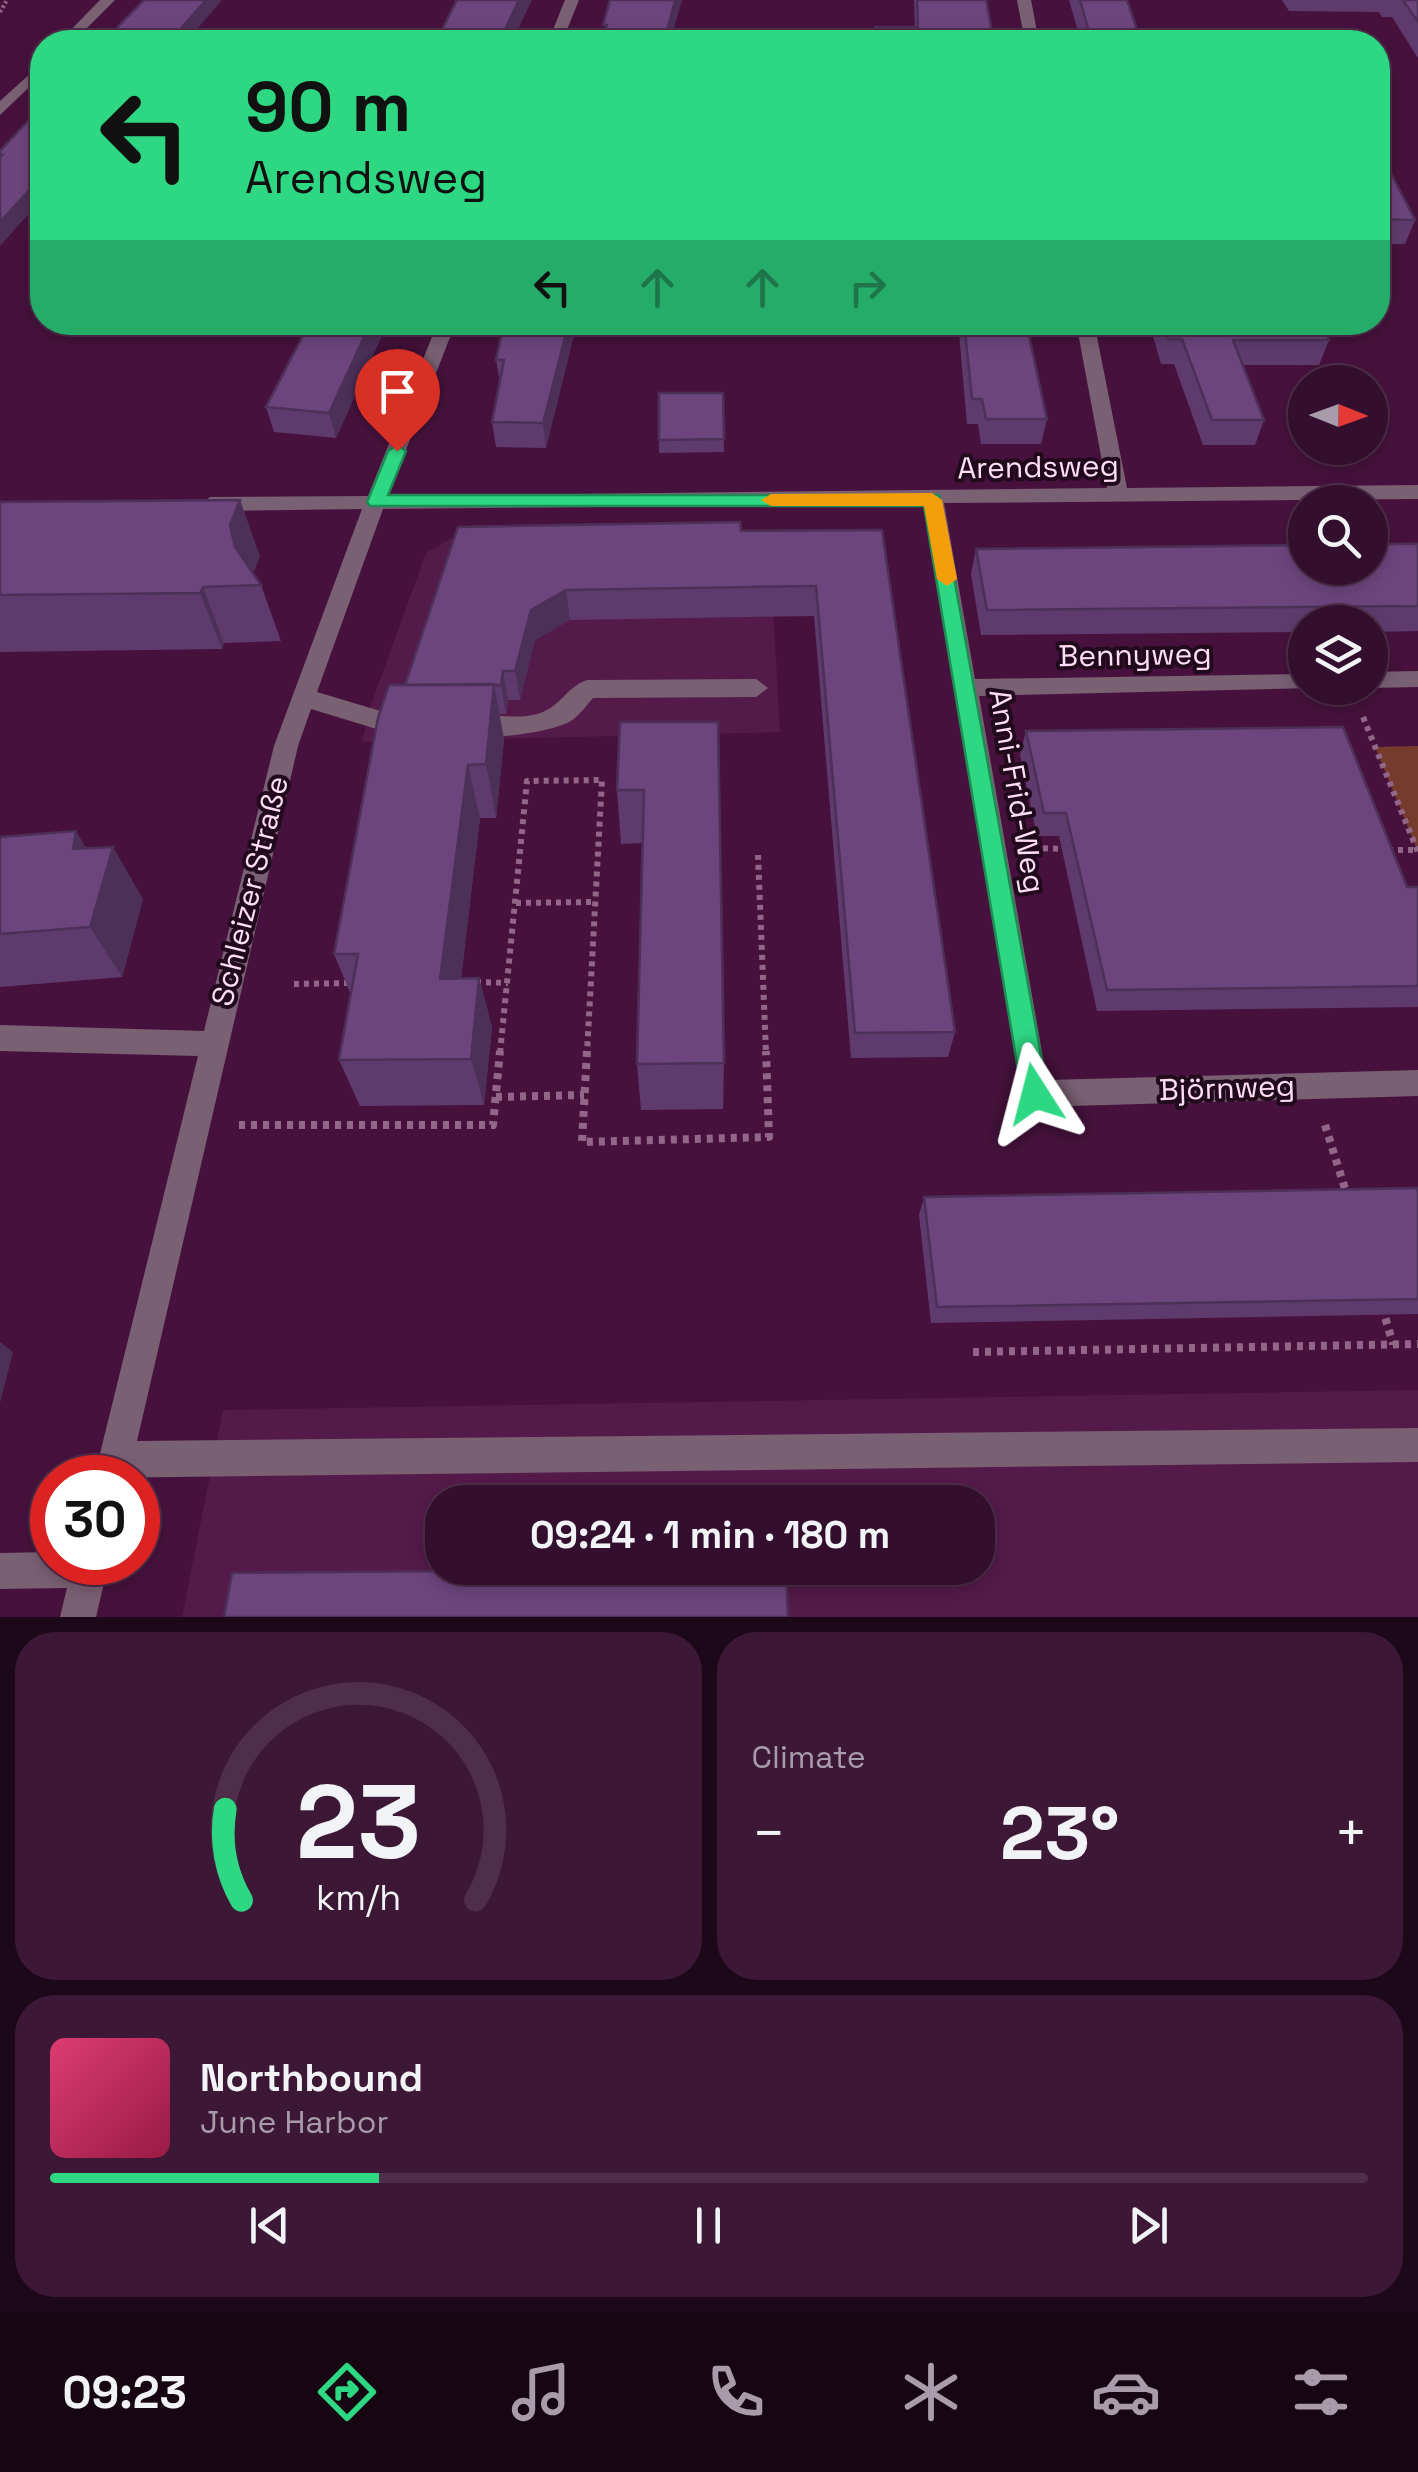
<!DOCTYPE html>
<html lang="en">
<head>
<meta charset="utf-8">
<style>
  :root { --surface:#340e2e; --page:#3c1736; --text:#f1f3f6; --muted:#a99caa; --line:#4e2e4a; --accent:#2ed883 }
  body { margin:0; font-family:"Space Grotesk",sans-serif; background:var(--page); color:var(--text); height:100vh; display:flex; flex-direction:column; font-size:38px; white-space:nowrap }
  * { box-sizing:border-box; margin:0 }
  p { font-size:32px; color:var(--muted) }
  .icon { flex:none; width:55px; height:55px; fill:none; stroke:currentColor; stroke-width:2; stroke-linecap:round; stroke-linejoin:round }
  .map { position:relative; height:1617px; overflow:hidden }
  .drawer { display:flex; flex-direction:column; gap:15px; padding:15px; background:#1d0819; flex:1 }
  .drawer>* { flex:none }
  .hud { position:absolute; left:30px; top:30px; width:1360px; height:305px; border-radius:40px; box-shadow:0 5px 15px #0003,0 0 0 2px var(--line); background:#2ed883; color:#111; overflow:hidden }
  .needle { width:65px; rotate:91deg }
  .fabs { position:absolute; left:1288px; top:365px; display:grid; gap:20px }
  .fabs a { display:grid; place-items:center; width:100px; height:100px; border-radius:50%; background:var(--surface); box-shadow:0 5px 15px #0003,0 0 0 2px var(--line); font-size:50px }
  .speed { position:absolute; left:30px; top:1455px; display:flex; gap:20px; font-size:50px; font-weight:700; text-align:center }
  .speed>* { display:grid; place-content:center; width:130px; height:130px; border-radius:50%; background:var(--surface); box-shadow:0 5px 15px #0003,0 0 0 2px var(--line); line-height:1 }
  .speed .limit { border:15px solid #d22; background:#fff; color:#111 }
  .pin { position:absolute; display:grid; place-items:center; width:85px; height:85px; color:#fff; margin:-102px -42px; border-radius:50% 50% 50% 0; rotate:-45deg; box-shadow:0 0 10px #0007 }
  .pin .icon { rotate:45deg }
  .me { position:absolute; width:110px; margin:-55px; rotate:351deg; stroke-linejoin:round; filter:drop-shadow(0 0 8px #0008) }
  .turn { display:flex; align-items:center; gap:35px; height:210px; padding:0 50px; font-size:45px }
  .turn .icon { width:130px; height:130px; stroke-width:2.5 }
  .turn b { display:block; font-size:70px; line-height:85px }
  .lanes { display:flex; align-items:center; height:95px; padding:0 50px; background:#0003; justify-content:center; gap:50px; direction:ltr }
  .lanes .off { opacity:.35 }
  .big { font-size:75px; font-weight:700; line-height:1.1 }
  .drawer .card { flex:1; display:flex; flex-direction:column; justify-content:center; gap:15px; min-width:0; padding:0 35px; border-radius:40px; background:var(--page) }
  .drawer .dial { align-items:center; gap:0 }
  .dial svg { height:260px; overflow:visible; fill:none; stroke:var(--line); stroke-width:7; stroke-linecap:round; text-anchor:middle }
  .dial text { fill:var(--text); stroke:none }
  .song { display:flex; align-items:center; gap:30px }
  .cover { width:120px; height:120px; border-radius:15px; background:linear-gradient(135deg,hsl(340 70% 55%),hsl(340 70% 35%)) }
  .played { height:10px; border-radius:5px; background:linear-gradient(90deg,var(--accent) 25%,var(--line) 25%) }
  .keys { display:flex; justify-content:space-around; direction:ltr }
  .heat { display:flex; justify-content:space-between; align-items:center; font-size:55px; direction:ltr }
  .drawer .tiles { flex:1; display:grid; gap:15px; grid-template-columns:1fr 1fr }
  .card:last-child { grid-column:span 2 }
  .trip { position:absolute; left:425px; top:1485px; width:570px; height:100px; border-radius:40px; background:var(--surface); box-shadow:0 5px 15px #0003,0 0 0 2px var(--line); font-weight:700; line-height:100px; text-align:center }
  .tab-bar { display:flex; height:160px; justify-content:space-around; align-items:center; background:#150612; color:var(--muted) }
  .tab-bar .icon { width:70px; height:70px }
  .tab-bar .selected { color:var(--accent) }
  .tab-bar b { font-size:45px; color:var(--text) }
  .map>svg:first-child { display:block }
  .built { fill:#541a4a; fill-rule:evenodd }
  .green { fill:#753c2e }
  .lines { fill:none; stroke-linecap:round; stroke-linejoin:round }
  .path-far2 { stroke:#926689; stroke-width:4; stroke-dasharray:2.5 2.5; stroke-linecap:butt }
  .path-far1 { stroke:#926689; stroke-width:6; stroke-dasharray:5 5; stroke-linecap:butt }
  .path { stroke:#926689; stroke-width:8; stroke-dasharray:6 6; stroke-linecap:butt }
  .minor { fill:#7a6073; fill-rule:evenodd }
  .wall { fill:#5e3b6c }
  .shaded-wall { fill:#4c3058 }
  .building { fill:#6d457d; stroke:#4c3058; stroke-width:2.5 }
  .route { fill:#2ed883; stroke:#1e8c55; stroke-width:2.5 }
  .slow { fill:#f59e0b }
  .labels { text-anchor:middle; stroke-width:8; stroke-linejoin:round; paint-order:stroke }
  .street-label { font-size:30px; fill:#feddf5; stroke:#200a1c }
</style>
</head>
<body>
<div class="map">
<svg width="1418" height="1617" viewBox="0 0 1418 1617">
  <rect width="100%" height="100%" fill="#46123d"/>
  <path class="built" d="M769,535l11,197 -418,10 9,-37 55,-152 26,-15z
    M1418,1390v227h-1236l41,-207zM442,1502h536v66h-536z"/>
  <path class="green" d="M1418,746v106l-43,-105z"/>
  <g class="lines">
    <path class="path-far2" d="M0,12l7,-12"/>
    <path class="path-far1" d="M1363,717l55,135
      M1033,848l33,1
      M1388,850h29
      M758,855l8,198
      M516,903l79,-1
      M476,982l32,1
      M294,984l57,-1
      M500,1053l27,-272 75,-1 -15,273"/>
    <path class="path" d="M587,1051l-5,91 187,-5 -3,-86
      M496,1097l88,-2
      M239,1125h254l7,-74
      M1325,1125l22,70
      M1382,1307l11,37
      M973,1352l445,-8"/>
    <path class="minor" d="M100,0h15l-42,42h-14z
      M565,0h14l-17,42h-14z
      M1017,0h14l8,42h-14z
      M42,63v12l-42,40v-14z
      M438,322h18l-68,174 719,-8 -31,-166h18l33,166 291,-3v14l-474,4 31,176 330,-5v14h8l-334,8 68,384 371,-10v26l-383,11 -10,-4 -102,-599 -540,5 -66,183 97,29 4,6 -12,9 -13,-2 -82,-25 -13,37 -161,695 1281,-13v34l-1324,16 104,-422 -198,-5v-26l204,6 70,-285 88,-237 -152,2 -10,-7 10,-7 158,-1z
      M1418,671v16l-48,1h-3h3v-16z
      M756,679l12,9 -12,9 -163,1c-6,7 -14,18 -22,23 -18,11 -100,25 -112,6 11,-18 49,-8 68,-11 34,-4 36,-28 60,-36z
      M52,1552v10h57l-13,55h-36l7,-29 -67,1v-36z"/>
  </g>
  <path class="wall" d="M914,0h72l6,28 -77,-1z
    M1069,0h58l14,42h-60z
    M1282,0h136v58l-26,-41h-10l-3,-5 -90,-1z
    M1378,148l37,72 -10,24h-27z
    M310,322h71l2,11 -47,105 -62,-6 -8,-25z
    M577,322l-31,126 -50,-1 -4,-25 8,-39 -4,-23z
    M958,322h70l-1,6 20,91 -6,25h-60l-3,-20h-11z
    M1149,322h171l9,18 -10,25h-76l21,55 -9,25h-52l-29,-81h-13z
    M723,393l1,59 -65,1v-13z
    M0,502l260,54 -7,17 8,12 20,56 -57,2 -2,6 -222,3z
    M458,527l283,4 141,-1 73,502 -7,25 -97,1 -37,-442 -244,4 -35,20 -15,60h-12l-2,14h-7l5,25 -8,79h-16l-19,161 18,-1 13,49 -8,78 -124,1 -21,-46 12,-65 -17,-41 71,-269z
    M1418,544v87l-48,1v-10h-65v10l-324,3 -10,-61 5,-25z
    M718,722l6,341 -1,46 -82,1 -4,-46 6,-221 -22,1 -4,-54z
    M1026,731l381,156h11v120l-321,4 -38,-175h-22l-17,-81z
    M0,837l87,11 56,51 -21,78 -122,10z
    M1418,1188v126l-487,9 -12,-108 5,-18z"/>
  <path class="shaded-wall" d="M206,0h16l-36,42h-17z
    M519,0h13l-20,42h-13z
    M675,0h7l-12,42h-6z
    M42,176v23l-42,47v-24z
    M371,322h10l2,11 -47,105 -7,-25z
    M569,322h8l-31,126 -3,-25z
    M240,500l20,56 -10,25 -15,-34 -5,-22z
    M203,587l21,56 -2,6 -22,-56z
    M566,590l4,30 -35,20 -15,60 -5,-29 16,-61z
    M503,671l5,29 -2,14 -5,-29z
    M494,684l10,55 -8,79 -10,-54z
    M468,765l12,53 -25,209 -15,-48z
    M76,831l28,47 9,-31 30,52 -21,78 -32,-50 -17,-78z
    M479,978l13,49 -8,78 -13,-46z
    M0,1342l13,10 -13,51z"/>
  <path class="building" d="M144,0h62l-37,42h-66z
    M457,0h62l-20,42h-63z
    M610,0h65l-11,42h-63l6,-17h-4z
    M917,0h69l8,42h-121l2,-15h43z
    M1080,0h47l14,42h-49z
    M1403,0h15v22z
    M42,106v70l-42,46v-65l2,-2h-2v-4z
    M1378,148l37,72 -37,-1z
    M310,322h61l-42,91 -63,-6z
    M504,322h65l-26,101 -51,-1 12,-62h-8z
    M964,322h62l21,97h-61l-4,-20h-10z
    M1163,322h157l9,18h-96l31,80h-52l-30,-81h-14z
    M659,393h64l1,46 -65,1z
    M240,500l-10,25 5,22 26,38 -58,2 -3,6 -200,2v-93z
    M740,522l1,9 141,-1 73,502 -100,1 -39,-447 -250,4 -35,20 -16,61h-12l-2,14h-96l53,-158z
    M1370,544h48v62l-431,4 -11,-61 329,-4v23h65z
    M494,684l-8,80 -18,1 -28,214 39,-1 -8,81 -132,1 19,-106h-24l44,-236 11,-33z
    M620,722h98l6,341 -87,1 7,-274h-27z
    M1343,727l64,160h11v99l-311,4 -41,-177h-22l-18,-82z
    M76,831l-3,18 40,-2 -23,80 -90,7v-97z
    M1418,1188v111l-481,8 -13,-110z
    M786,1568l2,49h-564l8,-44z"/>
  <path class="route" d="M397,445l9,6 -18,44h551l109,599 -3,8 -10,4 -9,-4 -4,-8 -98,-588h-554l-3,-4 21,-51z"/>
  <path class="slow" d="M932,493l10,7 15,79 -10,7 -10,-7 -13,-73h-153l-10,-6 10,-6z"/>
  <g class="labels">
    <g class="street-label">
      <text transform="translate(1038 467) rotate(-1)" y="10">Arendsweg</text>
      <text transform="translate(1135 655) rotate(-1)" y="10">Bennyweg</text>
      <text transform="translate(1017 791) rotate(80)" y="10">Anni-Frid-Weg</text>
      <text transform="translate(250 891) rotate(-76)" y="10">Schleizer Straße</text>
      <text transform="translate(1227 1088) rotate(-2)" y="10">Björnweg</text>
    </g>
  </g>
</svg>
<div class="fabs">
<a><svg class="needle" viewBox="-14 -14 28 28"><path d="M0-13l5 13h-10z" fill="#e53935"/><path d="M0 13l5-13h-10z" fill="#a99caa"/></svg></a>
<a><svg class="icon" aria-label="search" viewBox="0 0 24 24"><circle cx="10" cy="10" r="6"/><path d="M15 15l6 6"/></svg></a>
<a><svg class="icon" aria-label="layers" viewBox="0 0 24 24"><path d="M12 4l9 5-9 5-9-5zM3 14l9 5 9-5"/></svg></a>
</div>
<div class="speed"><div class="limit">30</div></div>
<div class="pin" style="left:397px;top:451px;background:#d93025"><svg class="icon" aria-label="arrive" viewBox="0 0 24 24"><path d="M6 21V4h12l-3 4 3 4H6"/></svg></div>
<svg class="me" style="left:1035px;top:1094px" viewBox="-20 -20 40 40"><path d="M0-17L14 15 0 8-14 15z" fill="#2ed883" stroke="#fff" stroke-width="4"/></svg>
<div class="trip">09:24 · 1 min · 180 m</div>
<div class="hud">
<div class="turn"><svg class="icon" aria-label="left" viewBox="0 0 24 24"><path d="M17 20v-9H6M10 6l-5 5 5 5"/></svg><div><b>90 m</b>Arendsweg</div></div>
<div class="lanes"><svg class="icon" aria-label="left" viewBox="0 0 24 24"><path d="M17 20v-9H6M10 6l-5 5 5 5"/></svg><svg class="icon off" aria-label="ahead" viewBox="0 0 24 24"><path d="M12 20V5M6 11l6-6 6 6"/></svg><svg class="icon off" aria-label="ahead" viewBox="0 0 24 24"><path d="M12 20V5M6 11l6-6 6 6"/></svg><svg class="icon off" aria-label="right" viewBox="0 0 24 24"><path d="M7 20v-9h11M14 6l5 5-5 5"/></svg></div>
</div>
</div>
<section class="drawer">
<div class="tiles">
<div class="card dial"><svg viewBox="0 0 100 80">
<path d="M14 69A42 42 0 1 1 86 69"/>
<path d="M14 69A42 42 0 0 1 9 41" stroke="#2ed883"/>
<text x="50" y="56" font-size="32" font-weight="700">23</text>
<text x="50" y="72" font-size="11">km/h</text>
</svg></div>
<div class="card"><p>Climate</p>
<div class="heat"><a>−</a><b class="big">23°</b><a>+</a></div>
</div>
<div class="card">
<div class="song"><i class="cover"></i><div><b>Northbound</b><p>June Harbor</p></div></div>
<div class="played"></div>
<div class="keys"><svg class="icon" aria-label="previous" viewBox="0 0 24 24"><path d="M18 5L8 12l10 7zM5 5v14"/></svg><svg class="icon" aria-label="pause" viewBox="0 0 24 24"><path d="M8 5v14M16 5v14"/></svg><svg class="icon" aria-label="next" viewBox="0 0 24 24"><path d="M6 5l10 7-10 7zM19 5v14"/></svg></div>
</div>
</div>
</section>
<nav class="tab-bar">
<b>09:23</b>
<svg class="icon selected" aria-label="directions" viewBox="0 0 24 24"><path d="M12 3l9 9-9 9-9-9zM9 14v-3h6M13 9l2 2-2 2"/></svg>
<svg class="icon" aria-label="music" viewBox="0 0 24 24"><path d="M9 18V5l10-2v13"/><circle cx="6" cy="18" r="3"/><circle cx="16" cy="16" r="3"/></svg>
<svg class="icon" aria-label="phone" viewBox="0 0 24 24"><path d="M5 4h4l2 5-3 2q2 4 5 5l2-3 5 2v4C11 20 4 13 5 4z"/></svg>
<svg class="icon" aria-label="climate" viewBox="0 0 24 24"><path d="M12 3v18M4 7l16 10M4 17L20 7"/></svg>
<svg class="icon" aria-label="car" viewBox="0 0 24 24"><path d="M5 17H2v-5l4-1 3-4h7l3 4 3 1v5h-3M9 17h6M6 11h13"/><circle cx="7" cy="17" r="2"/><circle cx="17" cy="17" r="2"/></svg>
<svg class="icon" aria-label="filters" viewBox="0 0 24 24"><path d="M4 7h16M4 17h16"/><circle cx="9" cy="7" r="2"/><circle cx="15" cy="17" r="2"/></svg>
</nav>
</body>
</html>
